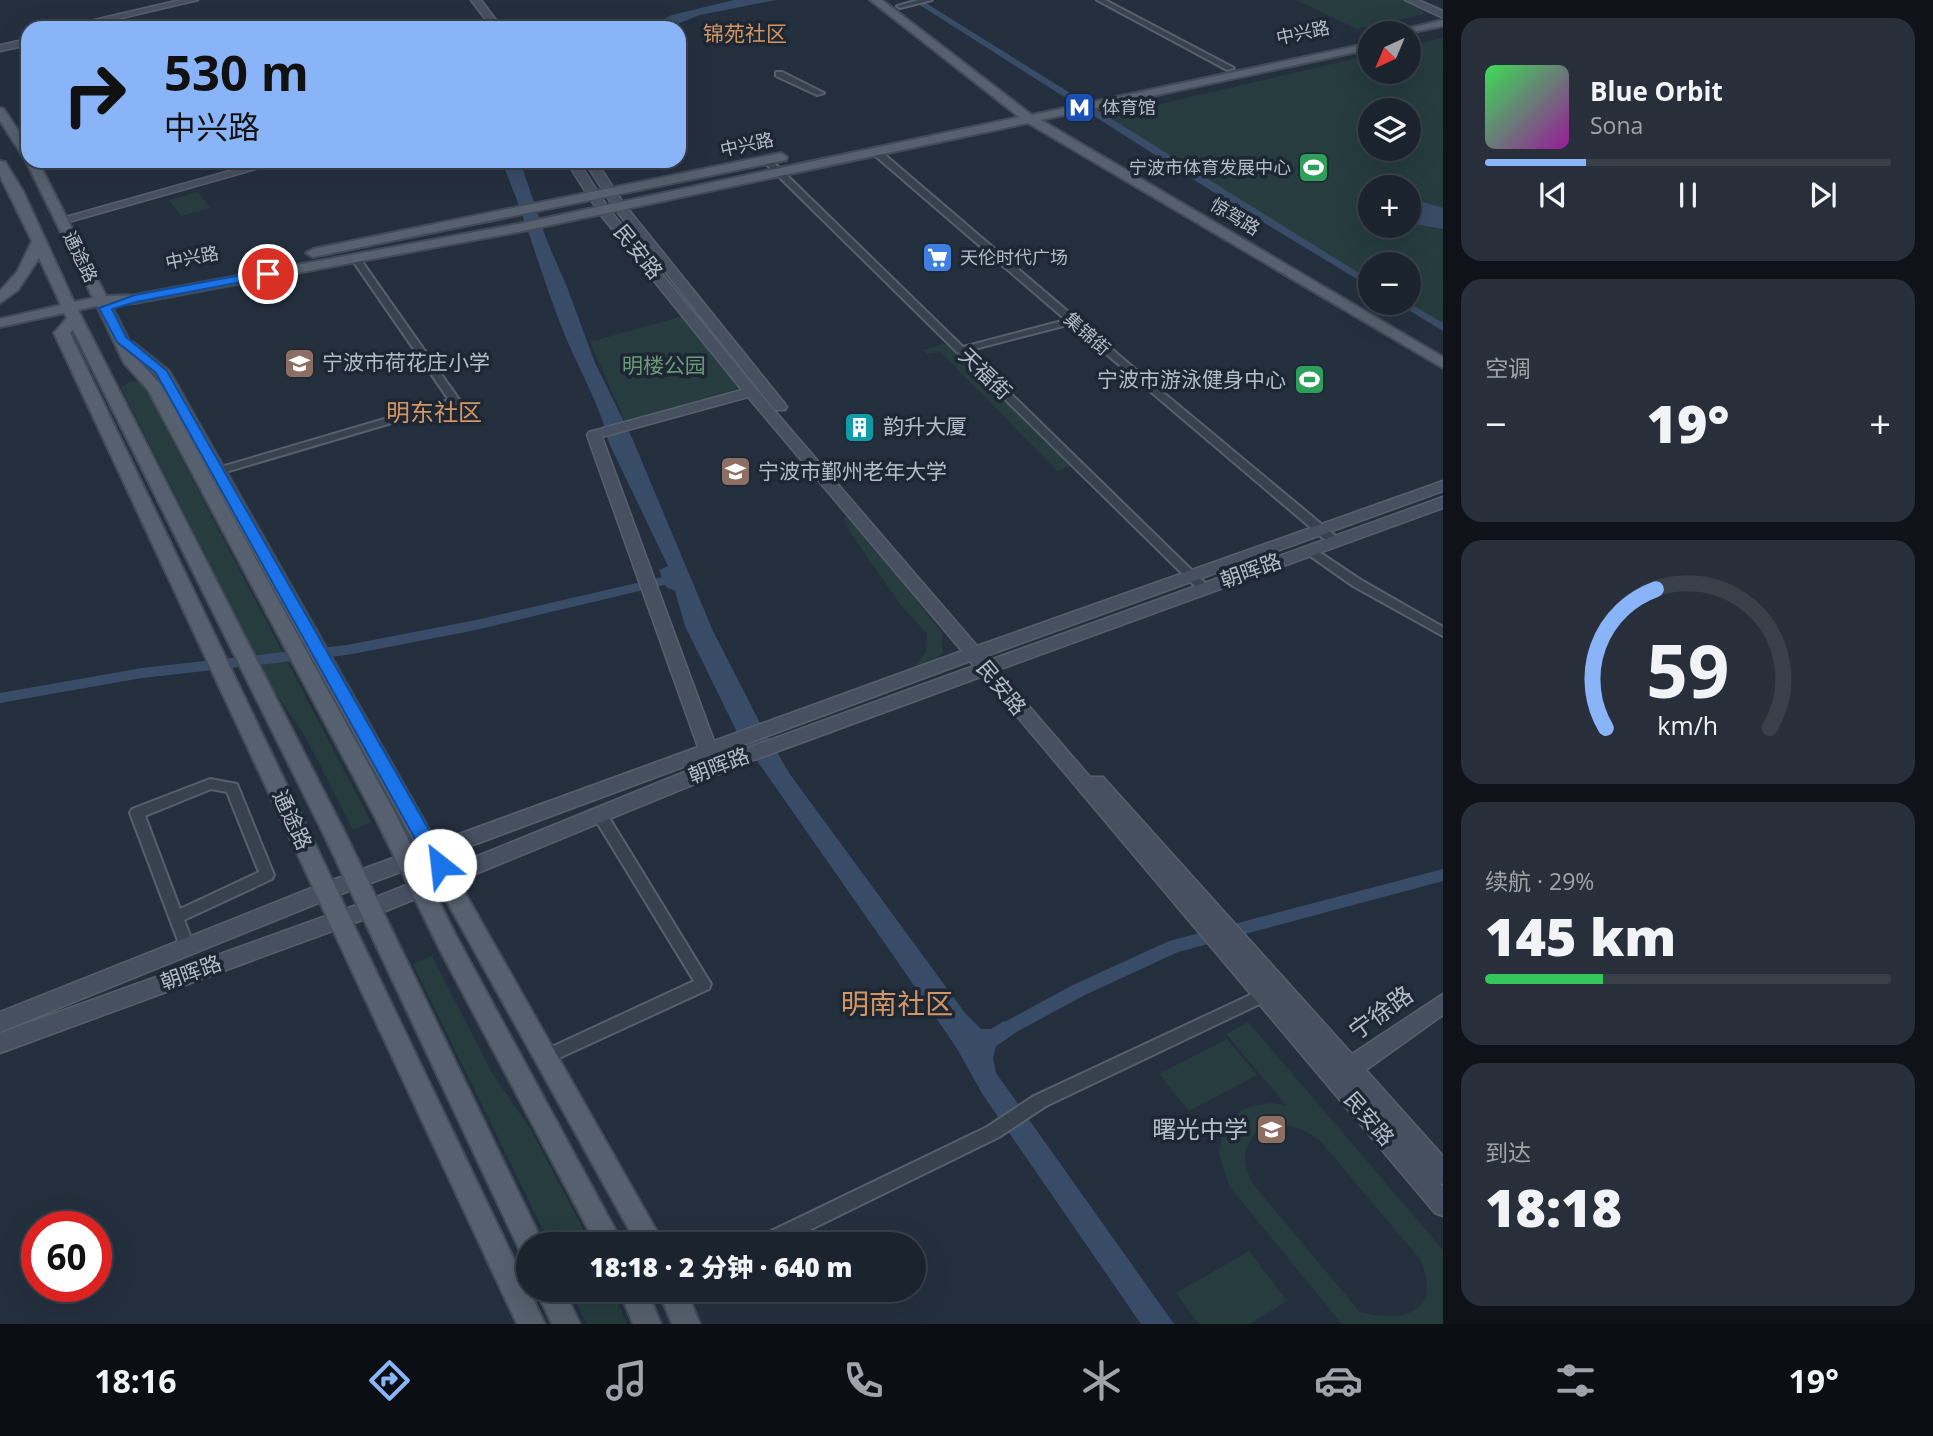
<!DOCTYPE html>
<html lang="zh">
<head>
<meta charset="utf-8">
<style>
  :root { --surface:#1b232e; --page:#282f3a; --text:#f1f3f6; --muted:#a0a4aa; --line:#39404a; --accent:#8ab4f8 }
  body { margin:0; font-family:"Open Sans","Noto Sans SC",sans-serif; background:var(--page); color:var(--text); height:100vh; display:flex; flex-direction:column; font-size:26px; white-space:nowrap }
  * { box-sizing:border-box; margin:0 }
  p { font-size:23px; color:var(--muted) }
  .icon { flex:none; width:38px; height:38px; fill:none; stroke:currentColor; stroke-width:2; stroke-linecap:round; stroke-linejoin:round }
  .map { position:relative; flex:1; overflow:hidden }
  .sheet { display:flex; flex-direction:column; gap:18px; padding:18px; background:#0f1319; width:490px }
  .sheet>* { flex:none }
  .hud { position:absolute; left:21px; top:21px; width:665px; height:147px; border-radius:21px; box-shadow:0 7px 28px #0002,0 0 0 2px var(--line); background:#8ab4f8; color:#111; overflow:hidden }
  .needle { width:46px; rotate:224deg }
  .tools { position:absolute; left:1358px; top:21px; display:grid; gap:14px }
  .tools a { display:grid; place-items:center; width:63px; height:63px; border-radius:50%; background:var(--surface); box-shadow:0 7px 28px #0002,0 0 0 2px var(--line); font-size:35px }
  .speed { position:absolute; left:21px; top:1211px; display:flex; gap:14px; font-size:35px; font-weight:700; text-align:center }
  .speed>* { display:grid; place-content:center; width:91px; height:91px; border-radius:50%; background:var(--surface); box-shadow:0 7px 28px #0002,0 0 0 2px var(--line); line-height:1 }
  .speed .limit { border:10px solid #d22; background:#fff; color:#111 }
  .pin { position:absolute; display:grid; place-items:center; width:60px; height:60px; color:#fff; margin:-30px; border:4px solid #fff; border-radius:50%; box-shadow:0 2px 7px #0007 }
  .me { position:absolute; width:77px; margin:-38px; rotate:331deg; stroke-linejoin:round; filter:drop-shadow(0 0 5px #0008) }
  .turn { display:flex; align-items:center; gap:24px; height:147px; padding:0 28px; font-size:32px }
  .turn .icon { width:91px; height:91px; stroke-width:2.5 }
  .turn b { display:block; font-size:49px; line-height:60px }
  .big { font-size:52px; font-weight:800; line-height:1.1 }
  .sheet .widget { flex:1; display:flex; flex-direction:column; justify-content:center; gap:10px; min-width:0; padding:0 24px; border-radius:21px; background:var(--page) }
  .sheet .dial { align-items:center; gap:0 }
  .dial svg { height:182px; overflow:visible; fill:none; stroke:var(--line); stroke-width:7; stroke-linecap:round; text-anchor:middle }
  .dial text { fill:var(--text); stroke:none }
  .song { display:flex; align-items:center; gap:21px }
  .cover { width:84px; height:84px; border-radius:10px; background:linear-gradient(135deg,hsl(130 70% 55%),hsl(300 70% 35%)) }
  .played { height:7px; border-radius:4px; background:linear-gradient(90deg,var(--accent) 25%,var(--line) 25%) }
  .keys { display:flex; justify-content:space-around; direction:ltr }
  .heat { display:flex; justify-content:space-between; align-items:center; font-size:38px; direction:ltr }
  .charge { height:10px; border-radius:5px; background:linear-gradient(90deg,#34c759 29%,var(--line) 0) }
  .trip { position:absolute; left:516px; top:1232px; width:410px; height:70px; border-radius:35px; background:var(--surface); box-shadow:0 7px 28px #0002,0 0 0 2px var(--line); font-weight:800; line-height:70px; text-align:center }
  .tab-bar { display:flex; height:112px; justify-content:space-around; align-items:center; background:#0b0e12; color:var(--muted) }
  .tab-bar .icon { width:49px; height:49px }
  .tab-bar .active { color:var(--accent) }
  .tab-bar b { font-size:32px; color:var(--text) }
  main { display:flex; flex:1; min-height:0 }
  .map>svg:first-child { display:block }
  .green { fill:#263c3f; fill-rule:evenodd }
  .water { fill:#394c67 }
  .lines { fill:none; stroke-linecap:round; stroke-linejoin:round }
  .canal { fill:#394c67; fill-rule:evenodd }
  .street-casing { stroke:#565f6c; stroke-width:4 }
  .secondary-casing { stroke:#565f6c; stroke-width:3 }
  .primary-casing { stroke:#414a57; stroke-width:4 }
  .street { fill:#38414e; fill-rule:evenodd }
  .secondary { fill:#465061; fill-rule:evenodd }
  .primary { fill:#56606e; fill-rule:evenodd }
  .route { fill:#1a73e8; stroke:#114b97; stroke-width:2 }
  .labels { text-anchor:middle; stroke-width:7; stroke-linejoin:round; paint-order:stroke }
  .far-street-label { font-size:18px; fill:#b4bcc9; stroke:#1d2633 }
  .far-poi-label { font-size:18px; fill:#b4bcc9; stroke:#1d2633; text-anchor:start }
  .far-quarter-label { font-size:21px; fill:#d59563; stroke:#1d2633 }
  .street-label { font-size:21px; fill:#b4bcc9; stroke:#1d2633 }
  .poi-label { font-size:21px; fill:#b4bcc9; stroke:#1d2633; text-anchor:start }
  .park-label { font-size:21px; fill:#6b9a76; stroke:#1d2633 }
  .quarter-label { font-size:24px; fill:#d59563; stroke:#1d2633 }
  .near-street-label { font-size:24px; fill:#b4bcc9; stroke:#1d2633 }
  .near-poi-label { font-size:24px; fill:#b4bcc9; stroke:#1d2633; text-anchor:end }
  .near-quarter-label { font-size:28px; fill:#d59563; stroke:#1d2633 }
</style>
</head>
<body>
<main>
<div class="map">
<svg width="1443" height="1324" viewBox="0 0 1443 1324">
  <rect width="100%" height="100%" fill="#242f3e"/>
  <path class="green" d="M1296,0h106l20,9 2,5 -67,15z
    M1443,38v291l-43,-26h9v-39h-39v20l-265,-167 265,-62v17h39v-26zM1370,110h39v39h-39zM1370,187h39v39h-39z
    M198,192l12,16 -29,8 -12,-16z
    M683,316l59,74 -117,31 -35,-79z
    M949,343l126,122 -18,6 -117,-120 -12,3 -5,-4z
    M131,381l8,1 5,5 227,435 -18,8 -49,-96 -30,-43 -153,-304z
    M850,515l92,118 1,20 -21,15 -7,-3 11,-13 1,-18 -26,-29 -52,-74 -5,-13z
    M432,956l60,117 39,57 60,114h-41l-137,-280z
    M1248,1022l195,228v74h-101l-113,-138 -10,-33 3,-20 18,-22 16,-6 16,-2 15,3 -61,-72zM1269,1125c21,-1 36,3 52,17l99,117c23,52 -15,65 -60,53l-103,-123c-18,-24 -17,-51 12,-64z
    M1227,1039l30,36 -68,36 -30,-37z
    M1249,1251l38,50 -37,23h-51l-23,-31z
    M571,1290h41l15,34h-41z"/>
  <path class="water" d="M734,0h42l-76,15 -33,13h-20l25,-13z
    M501,161h19l27,80 20,46 28,76 37,75 81,193 47,92 29,50 176,240 16,16h10l13,-8 10,13 -18,12 -3,12 3,15 178,251h-33l-158,-229 -27,-48 -61,-89 -158,-226 -52,-106 -10,-35 -9,-4 -7,-17 9,-4 -59,-123c-9,-39 -30,-73 -45,-110 -23,-57 -38,-116 -63,-172z
    M1409,198l34,10v21l-34,-6z"/>
  <g class="lines">
    <path class="canal" d="M912,0h9l449,280v7l-163,-99z
      M1397,303h12l34,20v8z
      M680,573l5,1 2,3 -2,3 -209,50 -129,25 -205,23 -142,25v-10l142,-25 205,-23 129,-25z
      M1443,869v12l-265,71 -93,43 -87,47 -6,3 -6,-3 -3,-5 3,-5 87,-47 96,-44z"/>
    <defs>
      <path id="street" d="M919,0h13l-32,8 -3,-2z
        M1097,0h8l129,68 -7,2z
        M776,72h6l42,21 -7,2 -41,-19z
        M872,149h6l264,226 196,163 2,3 -2,3h-8l-259,-220 -104,27 243,237 -2,3h-8l-438,-431 7,-2 194,189 103,-27 -194,-167z
        M355,255l3,1 102,145 -1,2 -247,73h-8l-1,-2 1,-2 245,-72 -98,-142z
        M1310,546l51,34 82,47v9l-90,-50 -47,-33 -2,-3z
        M210,779l27,5 37,91 -2,4 -88,41 10,26 -2,4 -5,2 -5,-2 -2,-4 -50,-133 2,-4zM211,789l16,3 32,80 -79,37 -35,-93z
        M600,810l5,1 106,173 -2,5 -163,75 -5,-2 -3,-5 3,-5 153,-71 -99,-162 -2,-4 2,-4z
        M1263,989l5,1 2,5 -2,5 -222,106 -47,31 -218,107h-26l2,-6 230,-111 47,-31z"/>
      <path id="secondary" d="M180,0h18l-119,28h-19z
        M471,0h10l21,28h-10z
        M1405,0h13l25,11v7z
        M28,39v6l-28,6v-6z
        M265,161h19l-219,62 -4,1 -6,-4z
        M566,161h12l31,48 147,180 221,257 466,-165v10l-457,165 4,4 453,-163v11l-445,162 92,107h13l249,277 91,-60v21l-77,55 77,86v28l-4,-1 4,4v29l-8,-3 -452,-537 -240,88 -367,151 -376,138v-20l362,-130 342,-139 -2,-4 -369,137 -333,135v-20l319,-127 379,-138 -111,-312 2,-3 153,-42 -142,-176zM748,397l214,254 -248,90 -112,-304zM970,661l4,5 -254,92 -1,-4z
        M584,161h12l28,43 161,200 2,3 -2,3h-10l-160,-201z"/>
      <path id="primary" d="M870,0h12l150,115 338,-72v6l-329,71 402,237v11l-415,-245 -510,109 -383,71 -24,2 18,36 5,2 35,28 495,873h-27l-461,-831 218,398 61,123 168,310h-27l-157,-296 -64,-131 -227,-427 -24,-27 -27,-57 -19,4 269,527 192,398 4,9h-15v13l-7,-4 -196,-416 -252,-507 -3,3 475,991h-28l-463,-991 13,-15 -3,-5 -64,14v-8l61,-14 -22,-47 -21,32 -18,13v-12l17,-19 15,-31 -32,-65v-15l5,1 18,29 51,111 19,-4 -67,-137 1,-2 -3,-1 -24,-37v-13l4,1 24,36v16h10l68,135 29,-1 383,-71 501,-107zM139,361l16,13 7,12 -1,-1z
        M1443,20v6l-34,7h-20z
        M781,153l6,4 -1,3 -473,97 -7,-4 7,-4z
        M536,1290h28l16,34h-28z
        M619,1290h28l14,34h-28z
        M658,1290h28l14,34h-28z"/>
    </defs>
    <use href="#street" class="street-casing"/>
    <use href="#secondary" class="secondary-casing"/>
    <use href="#primary" class="primary-casing"/>
    <use href="#street" class="street"/>
    <use href="#secondary" class="secondary"/>
    <use href="#primary" class="primary"/>
  </g>
  <path class="route" d="M268,270l6,4 -1,2 -137,26 -24,7 14,28 41,34 279,489 3,5 -3,6 -6,2 -7,-2 -277,-498 -39,-31 -18,-34 36,-13z"/>
  <defs>
    <symbol id="metro-square" viewBox="-11 -11 22 22"><rect x="-9" y="-9" width="18" height="18" rx="4" fill="#1a4fb4" stroke="#1d2633"/><path d="M-5.5 5V-5H-3L0 0L3-5H5.5V5H3V-.5L0 4L-3-.5V5Z" fill="#fff"/></symbol>
    <symbol id="stadium-square" viewBox="-11 -11 22 22"><rect x="-9" y="-9" width="18" height="18" rx="4" fill="#2e9e5b" stroke="#1d2633"/><path d="M0-5a6.5 5 0 1 0 0 10a6.5 5 0 1 0 0-10ZM-3.5-1.8h7v3.6h-7Z" fill="#fff"/></symbol>
    <symbol id="supermarket-square" viewBox="-11 -11 22 22"><rect x="-9" y="-9" width="18" height="18" rx="4" fill="#3f7fe0" stroke="#1d2633"/><path d="M-6-5.5h2.5l.6 2H6L4.5 2H-2.5L-4.4-4H-6ZM-1.5 3.2a1.3 1.3 0 1 0 .1 0ZM3 3.2a1.3 1.3 0 1 0 .1 0Z" fill="#fff"/></symbol>
    <symbol id="school-square" viewBox="-11 -11 22 22"><rect x="-9" y="-9" width="18" height="18" rx="4" fill="#8d6e63" stroke="#1d2633"/><path d="M0-5L7-2L0 1L-7-2ZM-4 1L0 2.5L4 1V4Q0 6-4 4Z" fill="#fff"/></symbol>
    <symbol id="building-square" viewBox="-11 -11 22 22"><rect x="-9" y="-9" width="18" height="18" rx="4" fill="#0f9aa8" stroke="#1d2633"/><path d="M-4-6H4V6H1V3H-1V6H-4ZM-2.5-4.3h1.7v1.8h-1.7ZM.8-4.3h1.7v1.8H.8ZM-2.5-1h1.7V.8h-1.7ZM.8-1h1.7V.8H.8Z" fill="#fff"/></symbol>
    <symbol id="university-square" viewBox="-11 -11 22 22"><rect x="-9" y="-9" width="18" height="18" rx="4" fill="#8d6e63" stroke="#1d2633"/><path d="M0-5L7-2L0 1L-7-2ZM-4 1L0 2.5L4 1V4Q0 6-4 4Z" fill="#fff"/></symbol>
  </defs>
  <g fill-rule="evenodd">
    <use href="#metro-square" x="1062" y="90" width="35" height="35"/>
    <use href="#stadium-square" x="1296" y="150" width="35" height="35"/>
    <use href="#supermarket-square" x="920" y="240" width="35" height="35"/>
    <use href="#school-square" x="282" y="346" width="35" height="35"/>
    <use href="#stadium-square" x="1292" y="362" width="35" height="35"/>
    <use href="#building-square" x="842" y="410" width="35" height="35"/>
    <use href="#university-square" x="718" y="454" width="35" height="35"/>
    <use href="#school-square" x="1254" y="1112" width="35" height="35"/>
  </g>
  <g class="labels">
    <g class="far-street-label">
      <text transform="translate(1303 33) rotate(-12)" y="6">中兴路</text>
      <text transform="translate(747 145) rotate(-12)" y="6">中兴路</text>
      <text transform="translate(1235 217) rotate(31)" y="6">惊驾路</text>
      <text transform="translate(80 257) rotate(64)" y="6">通途路</text>
      <text transform="translate(192 258) rotate(-11)" y="6">中兴路</text>
      <text transform="translate(1087 334) rotate(41)" y="6">集锦街</text>
    </g>
    <g class="far-poi-label">
      <text x="1102" y="114">体育馆</text>
      <text x="1291" y="174" text-anchor="end">宁波市体育发展中心</text>
      <text x="960" y="264">天伦时代广场</text>
    </g>
    <g class="far-quarter-label">
      <text x="745" y="41">锦苑社区</text>
    </g>
    <g class="street-label">
      <text transform="translate(638 252) rotate(51)" y="7">民安路</text>
      <text transform="translate(985 374) rotate(44)" y="7">天福街</text>
      <text transform="translate(1251 571) rotate(-20)" y="7">朝晖路</text>
      <text transform="translate(1001 688) rotate(50)" y="7">民安路</text>
      <text transform="translate(719 766) rotate(-21)" y="7">朝晖路</text>
      <text transform="translate(292 820) rotate(65)" y="7">通途路</text>
      <text transform="translate(191 973) rotate(-20)" y="7">朝晖路</text>
      <text transform="translate(1369 1119) rotate(49)" y="7">民安路</text>
    </g>
    <g class="poi-label">
      <text x="322" y="370">宁波市荷花庄小学</text>
      <text x="1286" y="387" text-anchor="end">宁波市游泳健身中心</text>
      <text x="883" y="434">韵升大厦</text>
      <text x="758" y="479">宁波市鄞州老年大学</text>
    </g>
    <g class="park-label">
      <text x="664" y="373">明楼公园</text>
    </g>
    <g class="quarter-label">
      <text x="434" y="421">明东社区</text>
    </g>
    <g class="near-street-label">
      <text transform="translate(1381 1013) rotate(-36)" y="8">宁徐路</text>
    </g>
    <g class="near-poi-label">
      <text x="1248" y="1138">曙光中学</text>
    </g>
    <g class="near-quarter-label">
      <text x="897" y="1014">明南社区</text>
    </g>
  </g>
</svg>
<div class="tools">
<a><svg class="needle" viewBox="-14 -14 28 28"><path d="M0-13l5 13h-10z" fill="#e53935"/><path d="M0 13l5-13h-10z" fill="#a0a4aa"/></svg></a>
<a><svg class="icon" aria-label="layers" viewBox="0 0 24 24"><path d="M12 4l9 5-9 5-9-5zM3 14l9 5 9-5"/></svg></a>
<a>+</a>
<a>−</a>
</div>
<div class="speed"><div class="limit">60</div></div>
<div class="pin" style="left:268px;top:274px;background:#d93025"><svg class="icon" aria-label="arrive" viewBox="0 0 24 24"><path d="M6 21V4h12l-3 4 3 4H6"/></svg></div>
<svg class="me" style="left:440px;top:865px" viewBox="-20 -20 40 40"><circle r="19" fill="#fff"/><path d="M0-13L10 11 0 6-10 11z" fill="#1a73e8"/></svg>
<div class="trip">18:18 · 2 分钟 · 640 m</div>
<div class="hud">
<div class="turn"><svg class="icon" aria-label="right" viewBox="0 0 24 24"><path d="M7 20v-9h11M14 6l5 5-5 5"/></svg><div><b>530 m</b>中兴路</div></div>
</div>
</div>
<section class="sheet">
<div class="widget">
<div class="song"><i class="cover"></i><div><b>Blue Orbit</b><p>Sona</p></div></div>
<div class="played"></div>
<div class="keys"><svg class="icon" aria-label="previous" viewBox="0 0 24 24"><path d="M18 5L8 12l10 7zM5 5v14"/></svg><svg class="icon" aria-label="pause" viewBox="0 0 24 24"><path d="M8 5v14M16 5v14"/></svg><svg class="icon" aria-label="next" viewBox="0 0 24 24"><path d="M6 5l10 7-10 7zM19 5v14"/></svg></div>
</div>
<div class="widget"><p>空调</p>
<div class="heat"><a>−</a><b class="big">19°</b><a>+</a></div>
</div>
<div class="widget dial"><svg viewBox="0 0 100 80">
<path d="M14 69A42 42 0 1 1 86 69"/>
<path d="M14 69A42 42 0 0 1 36 8" stroke="#8ab4f8"/>
<text x="50" y="56" font-size="32" font-weight="700">59</text>
<text x="50" y="72" font-size="11">km/h</text>
</svg></div>
<div class="widget"><p>续航 · 29%</p><b class="big">145 km</b><div class="charge"></div></div>
<div class="widget"><p>到达</p><b class="big">18:18</b></div>
</section>
</main>
<nav class="tab-bar">
<b>18:16</b>
<svg class="icon active" aria-label="directions" viewBox="0 0 24 24"><path d="M12 3l9 9-9 9-9-9zM9 14v-3h6M13 9l2 2-2 2"/></svg>
<svg class="icon" aria-label="music" viewBox="0 0 24 24"><path d="M9 18V5l10-2v13"/><circle cx="6" cy="18" r="3"/><circle cx="16" cy="16" r="3"/></svg>
<svg class="icon" aria-label="phone" viewBox="0 0 24 24"><path d="M5 4h4l2 5-3 2q2 4 5 5l2-3 5 2v4C11 20 4 13 5 4z"/></svg>
<svg class="icon" aria-label="climate" viewBox="0 0 24 24"><path d="M12 3v18M4 7l16 10M4 17L20 7"/></svg>
<svg class="icon" aria-label="car" viewBox="0 0 24 24"><path d="M5 17H2v-5l4-1 3-4h7l3 4 3 1v5h-3M9 17h6M6 11h13"/><circle cx="7" cy="17" r="2"/><circle cx="17" cy="17" r="2"/></svg>
<svg class="icon" aria-label="filters" viewBox="0 0 24 24"><path d="M4 7h16M4 17h16"/><circle cx="9" cy="7" r="2"/><circle cx="15" cy="17" r="2"/></svg>
<b>19°</b>
</nav>
</body>
</html>
